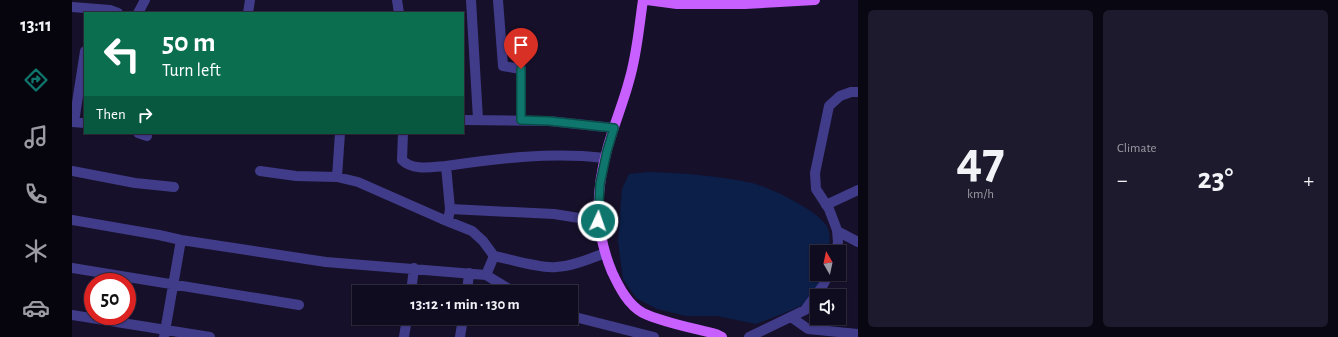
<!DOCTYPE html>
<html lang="en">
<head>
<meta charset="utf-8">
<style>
  :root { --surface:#100c20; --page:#1e1a2d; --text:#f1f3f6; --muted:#9c9ba5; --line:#302c3e; --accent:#0f766e }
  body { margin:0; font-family:"Alegreya Sans",sans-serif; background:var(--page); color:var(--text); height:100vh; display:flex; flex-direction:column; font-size:15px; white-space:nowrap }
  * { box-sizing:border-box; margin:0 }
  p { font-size:13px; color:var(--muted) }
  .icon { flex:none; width:22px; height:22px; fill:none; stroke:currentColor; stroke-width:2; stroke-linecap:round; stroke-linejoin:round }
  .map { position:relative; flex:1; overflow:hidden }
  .sheet { display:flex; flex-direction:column; gap:10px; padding:10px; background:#090712; width:480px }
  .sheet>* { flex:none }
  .hud { position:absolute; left:12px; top:12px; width:380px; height:122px; border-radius:0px; box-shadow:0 1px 3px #0004,0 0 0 1px var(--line); background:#0b6e4f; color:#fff; overflow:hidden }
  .needle { width:26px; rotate:351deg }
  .tools { position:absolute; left:738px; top:245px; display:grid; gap:8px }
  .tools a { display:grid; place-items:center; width:36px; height:36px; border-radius:0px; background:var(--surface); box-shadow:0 1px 3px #0004,0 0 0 1px var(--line); font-size:20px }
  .speed { position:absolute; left:12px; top:273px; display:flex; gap:8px; font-size:20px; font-weight:700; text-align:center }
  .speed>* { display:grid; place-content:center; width:52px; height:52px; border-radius:50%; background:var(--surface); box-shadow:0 1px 3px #0004,0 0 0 1px var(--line); line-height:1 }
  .speed .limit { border:6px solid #d22; background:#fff; color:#111 }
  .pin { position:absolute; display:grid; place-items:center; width:34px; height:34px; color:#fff; margin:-41px -17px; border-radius:50% 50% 50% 0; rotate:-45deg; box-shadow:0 0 4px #0007 }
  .pin .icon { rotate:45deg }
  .me { position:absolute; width:44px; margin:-22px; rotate:3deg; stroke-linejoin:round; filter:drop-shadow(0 0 3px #0008) }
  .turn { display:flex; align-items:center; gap:14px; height:84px; padding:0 12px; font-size:18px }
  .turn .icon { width:52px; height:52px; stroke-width:2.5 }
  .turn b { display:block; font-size:28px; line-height:34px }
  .then { display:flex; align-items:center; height:38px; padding:0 12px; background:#0003; gap:8px; font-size:15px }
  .big { font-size:30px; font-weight:600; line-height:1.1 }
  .sheet .card { flex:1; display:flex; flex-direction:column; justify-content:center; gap:6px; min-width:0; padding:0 14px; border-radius:6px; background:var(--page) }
  .sheet .dial { align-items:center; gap:0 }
  .dial b { font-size:52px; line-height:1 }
  .heat { display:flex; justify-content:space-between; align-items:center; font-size:22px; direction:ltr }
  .sheet .tiles { flex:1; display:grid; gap:10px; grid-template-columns:repeat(2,1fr) }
  .trip { position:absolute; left:280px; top:285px; width:226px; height:40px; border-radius:0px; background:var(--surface); box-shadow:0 1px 3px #0004,0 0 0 1px var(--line); font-weight:600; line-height:40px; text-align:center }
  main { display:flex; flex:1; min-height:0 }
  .tabs { display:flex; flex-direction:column; width:72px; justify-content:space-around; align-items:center; background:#06050d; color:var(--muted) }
  .tabs .icon { width:28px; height:28px }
  .tabs .selected { color:var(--accent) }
  .tabs b { font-size:18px; color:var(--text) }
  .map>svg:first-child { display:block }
  .water { fill:#0b1f49 }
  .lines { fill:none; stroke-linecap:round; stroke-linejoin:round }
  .minor { stroke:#413c89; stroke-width:10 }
  .major { stroke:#c860ff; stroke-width:10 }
  .route-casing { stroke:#0a4d48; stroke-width:10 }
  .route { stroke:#0f766e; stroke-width:7 }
</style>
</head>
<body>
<main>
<nav class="tabs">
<b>13:11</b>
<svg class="icon selected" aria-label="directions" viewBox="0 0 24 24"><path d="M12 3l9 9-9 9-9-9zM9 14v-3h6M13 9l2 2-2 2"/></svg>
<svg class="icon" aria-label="music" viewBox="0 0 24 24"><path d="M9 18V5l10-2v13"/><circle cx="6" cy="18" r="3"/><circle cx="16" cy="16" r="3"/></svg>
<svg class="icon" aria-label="phone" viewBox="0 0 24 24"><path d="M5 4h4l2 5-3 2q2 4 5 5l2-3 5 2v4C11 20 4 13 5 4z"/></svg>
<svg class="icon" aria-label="climate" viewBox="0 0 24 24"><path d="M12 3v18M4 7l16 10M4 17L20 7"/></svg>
<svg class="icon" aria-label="car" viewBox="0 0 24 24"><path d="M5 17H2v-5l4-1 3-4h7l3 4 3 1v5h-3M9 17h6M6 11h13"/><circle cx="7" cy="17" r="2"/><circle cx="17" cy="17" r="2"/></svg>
</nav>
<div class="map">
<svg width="786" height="337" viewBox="0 0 786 337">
  <rect width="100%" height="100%" fill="#16102a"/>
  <path class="water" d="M577,172c34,1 70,4 103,11 19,5 63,26 74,42 5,7 4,19 2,27h-11v22h7l-1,2 -18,28 -23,10 -26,10 -39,-8h-31l-29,-7 -21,-11 -13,-19 -5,-38 4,-52 7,-15z"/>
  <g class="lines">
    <path class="minor" d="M325,0l2,13
      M399,0l7,119
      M426,0l5,66 18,3v51
      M0,7l38,3 8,3
      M66,13l7,-13
      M176,13l2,-13
      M391,120l86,1 65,7
      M0,122l13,1
      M2,122l11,-71
      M66,133l9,3
      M331,133l-1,27c11,11 30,7 44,6
      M0,171l63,12 39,4
      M188,171l36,5 41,1 21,5 84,37 30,12 11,10 11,15
      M265,177l3,-44
      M754,205l32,-15
      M378,209l104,5 44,7
      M0,220l87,15 22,5 145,22 160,13 28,17
      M376,221l2,-12 -4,-43c54,-8 105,-14 159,-8
      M765,231l21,11
      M764,252l2,-10 -1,-12 -8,-21 -13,-20 -1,-16 14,-67 11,-10 11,-4h7
      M0,268l227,37
      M414,275l8,-19c16,3 47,13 62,11 17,-1 33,-8 49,-14
      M339,292l3,-24
      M395,292l2,-19
      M0,315l138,22
      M499,316l83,21
      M719,317l17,12 50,5
      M92,337l17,-97
      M332,337l3,-19
      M388,337l3,-19
      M677,337l56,-27 17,-23 7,-13"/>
    <path class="major" d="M571,0c-4,27 -6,55 -14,81 -6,23 -16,46 -22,69 -12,44 -12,81 5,122 7,15 16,33 31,41 21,10 50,15 73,21l6,3
      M575,0l30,4h68l70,-4"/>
  </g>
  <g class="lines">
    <defs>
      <path id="route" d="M449,69v51l28,1 65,7 -7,23 -7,33 -2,37"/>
    </defs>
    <use href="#route" class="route-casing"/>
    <use href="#route" class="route"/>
  </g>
</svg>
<div class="tools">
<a><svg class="needle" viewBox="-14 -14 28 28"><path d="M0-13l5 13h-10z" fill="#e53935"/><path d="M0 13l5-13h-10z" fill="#9c9ba5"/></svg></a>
<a><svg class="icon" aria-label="sound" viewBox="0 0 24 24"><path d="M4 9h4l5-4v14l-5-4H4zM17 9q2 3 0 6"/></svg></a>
</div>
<div class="speed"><div class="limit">50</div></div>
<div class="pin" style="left:449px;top:69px;background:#d93025"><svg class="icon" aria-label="arrive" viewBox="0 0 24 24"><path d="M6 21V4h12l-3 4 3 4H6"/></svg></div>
<svg class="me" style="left:526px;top:221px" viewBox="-20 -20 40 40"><circle r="17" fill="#0f766e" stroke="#fff" stroke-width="3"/><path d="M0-11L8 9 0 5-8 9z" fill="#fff"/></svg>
<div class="trip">13:12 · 1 min · 130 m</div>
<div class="hud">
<div class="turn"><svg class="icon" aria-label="left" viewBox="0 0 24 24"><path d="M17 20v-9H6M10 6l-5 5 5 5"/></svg><div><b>50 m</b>Turn left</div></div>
<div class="then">Then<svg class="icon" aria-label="right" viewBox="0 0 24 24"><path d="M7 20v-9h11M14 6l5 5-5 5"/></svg></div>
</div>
</div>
<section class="sheet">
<div class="tiles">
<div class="card dial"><b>47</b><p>km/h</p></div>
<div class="card"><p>Climate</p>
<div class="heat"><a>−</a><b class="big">23°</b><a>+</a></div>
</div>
</div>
</section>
</main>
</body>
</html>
